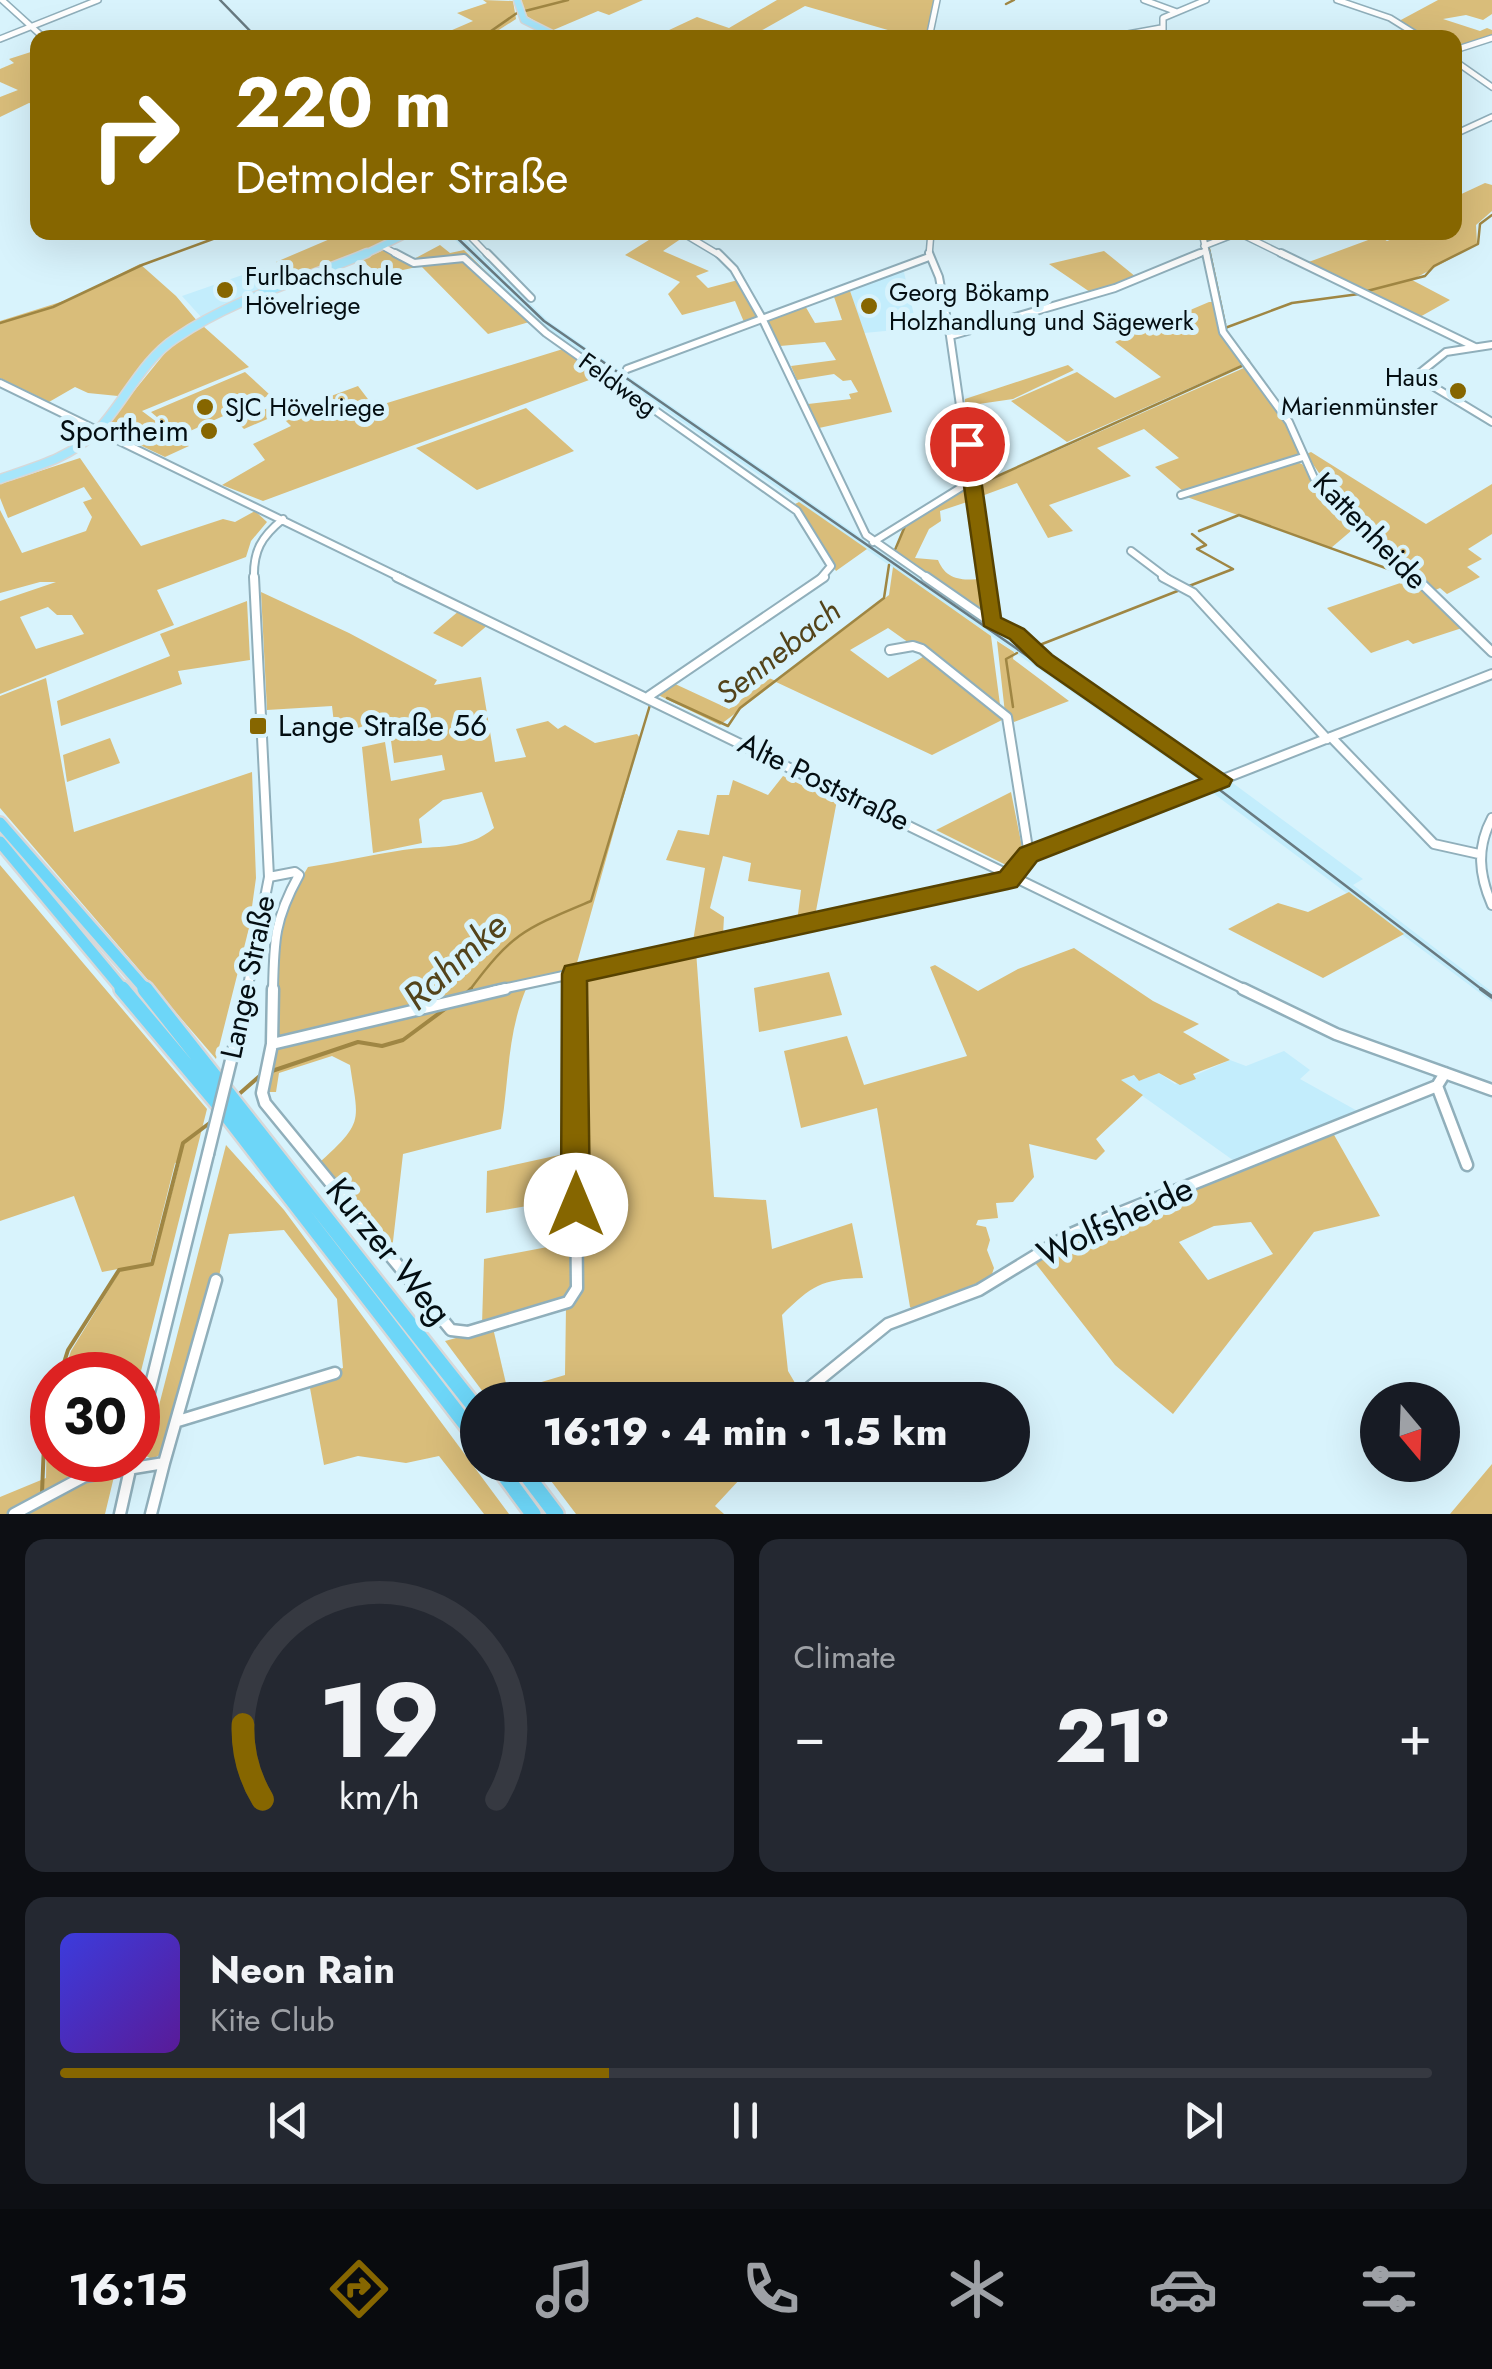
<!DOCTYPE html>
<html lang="en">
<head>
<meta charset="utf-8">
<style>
  :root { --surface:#171b24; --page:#242831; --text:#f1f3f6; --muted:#9ea1a6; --line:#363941; --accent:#866600 }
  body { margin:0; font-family:Jost,sans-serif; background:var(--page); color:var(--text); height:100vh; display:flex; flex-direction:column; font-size:38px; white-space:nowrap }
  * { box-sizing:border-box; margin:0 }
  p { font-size:32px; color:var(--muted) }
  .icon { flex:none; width:55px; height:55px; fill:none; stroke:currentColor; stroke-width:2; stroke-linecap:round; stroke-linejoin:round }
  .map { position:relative; height:1514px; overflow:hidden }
  .details { display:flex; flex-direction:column; gap:25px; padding:25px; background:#0d0f14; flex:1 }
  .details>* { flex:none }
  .top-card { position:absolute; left:30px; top:30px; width:1432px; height:210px; border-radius:20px; box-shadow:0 10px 40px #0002; background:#866600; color:#fff; overflow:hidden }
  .needle { width:65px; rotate:161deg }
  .buttons { position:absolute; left:1360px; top:1382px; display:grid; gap:20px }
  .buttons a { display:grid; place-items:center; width:100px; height:100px; border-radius:50%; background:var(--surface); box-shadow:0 10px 40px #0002; font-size:50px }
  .speed { position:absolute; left:30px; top:1352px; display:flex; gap:20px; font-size:50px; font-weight:700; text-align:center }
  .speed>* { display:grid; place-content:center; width:130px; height:130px; border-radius:50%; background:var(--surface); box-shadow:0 10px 40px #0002; line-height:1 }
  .speed .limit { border:15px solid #d22; background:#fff; color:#111 }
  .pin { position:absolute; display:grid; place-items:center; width:85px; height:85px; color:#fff; margin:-42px; border:5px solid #fff; border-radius:50%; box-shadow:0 2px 10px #0007 }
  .me { position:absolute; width:110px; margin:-55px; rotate:0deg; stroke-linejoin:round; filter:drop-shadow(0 0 8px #0008) }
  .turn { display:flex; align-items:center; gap:35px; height:210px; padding:0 40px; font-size:45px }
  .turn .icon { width:130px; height:130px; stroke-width:2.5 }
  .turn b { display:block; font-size:70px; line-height:85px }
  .big { font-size:75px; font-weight:800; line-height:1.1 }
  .details .card { flex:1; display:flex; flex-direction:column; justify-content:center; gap:15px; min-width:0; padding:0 35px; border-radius:20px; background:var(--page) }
  .details .dial { align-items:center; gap:0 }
  .dial svg { height:260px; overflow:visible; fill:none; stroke:var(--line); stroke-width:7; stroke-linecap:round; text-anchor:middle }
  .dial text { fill:var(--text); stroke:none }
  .song { display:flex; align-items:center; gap:30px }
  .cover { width:120px; height:120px; border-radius:15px; background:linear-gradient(135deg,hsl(240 70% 55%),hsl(270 70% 35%)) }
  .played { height:10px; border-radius:5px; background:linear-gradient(90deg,var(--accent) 40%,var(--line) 40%) }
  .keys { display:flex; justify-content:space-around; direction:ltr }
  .heat { display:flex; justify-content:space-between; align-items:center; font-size:55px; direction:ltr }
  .details .tiles { flex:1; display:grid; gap:25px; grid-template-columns:1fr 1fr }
  .card:last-child { grid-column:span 2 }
  .trip { position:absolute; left:460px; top:1382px; width:570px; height:100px; border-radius:50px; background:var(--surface); box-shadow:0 10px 40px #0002; font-weight:800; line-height:100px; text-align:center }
  .menu { display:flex; height:160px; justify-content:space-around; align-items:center; background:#090b0e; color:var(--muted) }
  .menu .icon { width:70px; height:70px }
  .menu .active { color:var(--accent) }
  .menu b { font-size:45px; color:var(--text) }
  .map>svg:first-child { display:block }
  .built { fill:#c3edfc }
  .green { fill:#d9bd7a; fill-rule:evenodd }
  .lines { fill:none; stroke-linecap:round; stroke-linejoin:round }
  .stream-far1 { stroke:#9f8643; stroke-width:2.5 }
  .stream { stroke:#9f8643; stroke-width:4 }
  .minor-far3-casing { stroke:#90afbb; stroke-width:8 }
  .minor-far2-casing { stroke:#90afbb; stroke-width:10 }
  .minor-far1-casing { stroke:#90afbb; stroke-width:12 }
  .minor-casing { stroke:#90afbb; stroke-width:15 }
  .major-far1-casing { stroke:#d7d8d9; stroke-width:9 }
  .major-casing { stroke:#d7d8d9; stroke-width:11 }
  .highway-far1-casing { stroke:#d7d8d9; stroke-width:16 }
  .highway-casing { stroke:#d7d8d9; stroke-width:20 }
  .minor-far3 { stroke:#fff; stroke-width:5 }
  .minor-far2 { stroke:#fff; stroke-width:6 }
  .minor-far1 { stroke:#fff; stroke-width:8 }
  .minor { stroke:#fff; stroke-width:10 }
  .major-far1 { stroke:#a7e6fb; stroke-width:6 }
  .major { stroke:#a7e6fb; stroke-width:8 }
  .highway-far1 { stroke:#6dd6f8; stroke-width:11 }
  .highway { stroke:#6dd6f8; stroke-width:15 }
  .rail-far1 { stroke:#687a81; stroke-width:2.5 }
  .rail { stroke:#687a81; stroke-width:4 }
  .minor-bridge-casing { stroke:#90afbb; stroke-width:15; stroke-linecap:butt }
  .minor-bridge { stroke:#fff; stroke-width:10 }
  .route { fill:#866600; stroke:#574200; stroke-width:2.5 }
  .poi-dot { fill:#866600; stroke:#d8f3fc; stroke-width:4 }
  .labels { text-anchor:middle; stroke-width:10; stroke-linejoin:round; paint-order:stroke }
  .far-poi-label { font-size:25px; fill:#040e12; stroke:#d8f3fc; text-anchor:start }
  .far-street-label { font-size:25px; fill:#040e12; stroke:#d8f3fc }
  .poi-label { font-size:30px; fill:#040e12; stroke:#d8f3fc; text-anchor:end }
  .street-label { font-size:30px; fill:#040e12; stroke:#d8f3fc }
  .water-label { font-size:32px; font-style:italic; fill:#53431a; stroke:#d8f3fc }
  .near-street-label { font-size:35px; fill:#040e12; stroke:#d8f3fc }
  .near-water-label { font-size:38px; font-style:italic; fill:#53431a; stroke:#d8f3fc }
</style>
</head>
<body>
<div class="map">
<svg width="1492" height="1514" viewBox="0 0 1492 1514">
  <rect width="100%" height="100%" fill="#d8f3fc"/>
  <path class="built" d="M448,233l14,4 86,84 664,459 -9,3 -667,-463z
    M903,268l14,60 -53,5 -15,-45z
    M257,270l10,9 -10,3 6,7 -62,28 -19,-21z
    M1230,781l133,98 -10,6 139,107v10l-283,-212z
    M1284,1051l26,19 -10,9 61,34 -124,50 -117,-83 15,-5 4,6 20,-8 16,11 55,-24 16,6z"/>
  <path class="green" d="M483,0l30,1 3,18 -28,18h-52l37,-16 -16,-8 30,-10z
    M521,0h122l-34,15 -11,-4 -47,20 -26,-16z
    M777,0h158l-8,37h-15l-107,-31 -55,31 -98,1 45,-21 32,11z
    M1438,0h54v14l-9,6 -17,-5 -23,4 37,12 7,-3 5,2v7l-37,12v-11l-31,-1 -25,-16z
    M37,50v55l-8,-2 -29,14v-20l18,-7 -18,-8v-13l14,-6 -5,-4z
    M1485,183l7,2v26l-16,14 1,19 -65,36 38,20 -32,18 -112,-55 73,-27 8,5 22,-8 46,-1v-35z
    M344,233h61l-37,18 -75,26 -17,-15z
    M660,233l25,3 -22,15 46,20 -13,5 12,12 30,-8 21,37 -15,5 -9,-21 -53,14 -14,-21 12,-12 -55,-27z
    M440,245l10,8 14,-3 72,70 -48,14 -67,-68 -41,9 -19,-15 27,-12 24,12z
    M1104,251l32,26 -46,15 -41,-28z
    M140,264l36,32 22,26 -38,23 -42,51 -30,-3 -13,-6 -26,15 -49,-24v-57l70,-22z
    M849,288l43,124 -73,16 -11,-24 43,-5 -2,-5 9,-2 -7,-12 -8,1 -9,-7 -37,6 -6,-14 45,-6 -11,-18 -45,4 -14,-27 38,-15 11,19 27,-3 -9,-26z
    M1209,302h3l8,32 24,30 -177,78 -56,-41 66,-29 38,26 46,-21 -46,-35z
    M203,326l46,41 -107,44 47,35 -24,11 -61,-29 65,-80z
    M563,349l37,27 -337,125 -41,-16 43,-25 -12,-16 38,-18 -12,-12 -35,15 -7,-7 42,-19 9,9 70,-26 16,21z
    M1068,365l6,5 -61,29 -48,7v-7z
    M1246,367l40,56 13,30 -4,5 -111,34 -29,-25 24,-9 -35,-29 -47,19 34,28 -82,29 24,26 -25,7 -31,-55 -38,14v-12z
    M245,372l25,23 -91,41 -28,-24z
    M526,408l48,43 -97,39 -61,-42z
    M1311,452l115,72 66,-40v50l-24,15 14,10 -15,8 13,10 -33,17 -7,-6 -7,3 -101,-99 -26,-38z
    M80,458l61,88 82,-27 12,3 20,-11 12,11 -16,19 -5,16 -89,33 17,35 -174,69v-93l56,-19h-16l-40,11v-83l22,43 64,-22 6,-14 -9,-15 9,-3 -8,-12 -76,31 -8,-20v-14zM48,607l9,8h15l12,19 -48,15 -16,-32z
    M1294,461l8,3 12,18 44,43 -27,23 -147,-52z
    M970,483l3,17 -33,11 1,10 -12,8 -14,29 23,2c9,22 26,20 47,19l3,37 -93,-61 9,-28z
    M799,502l68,47 -31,22 -41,-67z
    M893,567l98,69 11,84 -70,35 -156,-73 -56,43 -64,-31 17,-11 56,26 40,-31 7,3 113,-86zM888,628l38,27 -38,23 -38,-28z
    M1412,579l50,49 -49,16 -5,-4 -37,13 -44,-45z
    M261,592l88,41 88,47 -3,5 47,-8 14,85 31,-5 -10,-28 32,-8 10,8 7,-4 30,18 42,-9 3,4 -65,232 -49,12 -4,7h4c-19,45 -17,92 -25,140l-98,25 -11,96 -71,-89c44,-40 37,-40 29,-96l-18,-9 -53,17 -3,19h-10l10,-60 5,-119 27,-46c32,-5 63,-12 95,-17 33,-5 64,1 91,-22l-12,-36 -39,8 -24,19 3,24 -49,10 -11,-106 23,-5 6,39 54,-11 -3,-15 -48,8 -5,-37 32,-6 -1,-4 -85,16 -3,-26 -65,4z
    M247,601l3,59 -72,11 4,13 -121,42 -4,-25 113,-45 -10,-22z
    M460,610l29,14 -27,23 -29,-14z
    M997,641l17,11 -1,7 56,42 -55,21 -9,-9z
    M46,678l28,154 178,-60 4,106 -7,50 -33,131 -216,-251v-112z
    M110,738l10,25 -53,19 -4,-27z
    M783,776l31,15 5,-5 19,9 -23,121 -18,6 4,-32 -53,-9 3,-18 -28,-7 -13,52 14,9 -1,18 -30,6 12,-73 -39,-8 12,-30 31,5 8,-40h12l4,-15 35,15z
    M1011,792l13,65 -18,8 -70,-35z
    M0,865l207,244 -69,274v-8h-75l8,-24 49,-80 33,-6 27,-103 -5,1 -25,100 -48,9 -28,-76 -74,25z
    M1349,892l55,42 -81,44 -95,-49 50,-26 30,9z
    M1074,948l79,53 46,23 -16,8 47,28 -37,14 3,5 -16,6 -21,-12 -20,8 -5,-6 -13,5 22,15 -47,44 9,12 -9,9 -67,-16 5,33 -21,25 -17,1 2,15 -20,2 -2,5 10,2 4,13 -3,10 7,18 -3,9 -76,33 -5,-3 -33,-199 -76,20 -17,-77 63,-15 17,49 103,-29 -37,-89 5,-2 43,26 40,-22z
    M696,951l18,246 52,3 6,49 80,-26 11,55c-41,1 -52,8 -81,37l6,56 17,29h-316l-44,-59 48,-13 15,64 57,-17 1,-68 8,-4 8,-13 -3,-314z
    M829,972l13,43 -83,17 -5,-44z
    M1333,1133l47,83 -66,16 -141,182 -58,-49 -79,-101v-6l47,-26zM1251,1222l22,32 -65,26 -29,-38 35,-16z
    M226,1145l58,65 225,304h-25l-45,-58 -33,7 -48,-7 -34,9 -16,-88 35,-9 -6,-69 -53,-69 -55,4 -10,42 -7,1 -52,178 -8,4 -6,-3z
    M573,1152l1,46 -88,15 1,-42z
    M574,1242v43l-6,14 -86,26 2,-66z
    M52,1406v54h66l-13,54h-105v-17l46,-19 1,-57z
    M1492,1464v50h-42z
    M539,1465h214l-38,41 9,8h-148z"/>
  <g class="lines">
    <path class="stream-far1" d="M1006,4l8,-4
      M525,11l43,-11
      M481,38l36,-25
      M1206,232l2,11
      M1209,249l16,75
      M1367,291l58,-15 9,-10 44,-22 2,-20 12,-9
      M0,323l53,-16 89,-42 90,-33
      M1225,328l67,-25 67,-9
      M1240,350l9,11
      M982,483l262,-118
      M1199,531l40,-16 166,60
      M895,550l10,-24
      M1189,586l44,-17 -36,-20 9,-4 -14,-11
      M1037,646l143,-56
      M667,698l61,28 12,-18 144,-110 5,-33
      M1013,707l-7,-48 11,-6
      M469,991c44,-59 55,-62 122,-90l59,-196"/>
    <path class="stream" d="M468,992l3,-3
      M269,1072l89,-30 24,4 21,-6 46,-34
      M238,1095l24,-21
      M60,1375l8,-25 51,-80 33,-6 31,-121 28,-21
      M42,1493l3,-73 7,-22"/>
    <defs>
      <path id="minor-far3" d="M2,0l42,38
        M1144,0l33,12
        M1337,0l53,18 32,20
        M929,38l8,-38
        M1106,38l55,-10
        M1163,38v-20l43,-18
        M0,39l98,-39
        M1455,50l37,-12
        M1455,61l37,26
        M1455,134l37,-17
        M466,232l23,24
        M681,232l40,24
        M1202,232l5,24
        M1239,233l47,23
        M1204,246l36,-14
        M384,247l16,9
        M929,256l2,-24
        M1194,256l11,-5"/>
      <path id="minor-far2" d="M395,253l19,10 50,-5 82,75 251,178 34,55 -11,13
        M487,253l44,45
        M718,253l16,16 28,49 104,217 63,44
        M929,253l10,24 11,59 35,243
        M1206,253l17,79 66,90 25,56 104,101
        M1281,253l194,94
        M950,336l165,-48 85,-35
        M1492,345l-46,7 -30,24 76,46
        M627,369l302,-112
        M0,383l403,196
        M1181,495l122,-38
        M873,542l100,-62
        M1131,551l37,28
        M254,579c-1,-28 7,-42 29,-60"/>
      <path id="minor-far1" d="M397,577l851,414
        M926,577l75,52 16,5 28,26 175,120
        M985,577l6,45
        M1163,577l30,16 134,146
        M1415,577l77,75
        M890,650l23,-4 9,3 85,68 22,138
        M649,696l175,-119
        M1331,737l103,107 45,10
        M1492,818c-16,30 -13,57 0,87
        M269,877l26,-5 4,3c-25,45 -25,66 -26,116
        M574,973v18
        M247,991l22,-114 -15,-300
        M493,991l515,-111 21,-25 463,-181"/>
      <path id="minor" d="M273,989l-1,55 233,-55
        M1243,989l93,45 156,56
        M235,1044l13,-55
        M272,1044l-10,49 3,10 186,227 17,2 100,-30 9,-14 -3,-299
        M1437,1086l30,79
        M798,1397l90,-73 91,-34 92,-56 39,-17 327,-131 8,-13
        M178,1421l157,-48
        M138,1437l70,-283
        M14,1514l71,-38 79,-13 52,-183
        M120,1514l11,-49
        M151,1514l13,-51"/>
      <path id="major-far1" d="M517,0l7,20 36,18
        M361,256l50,-24"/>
      <path id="major" d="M0,479c34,-12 70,-21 96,-47 29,-30 45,-71 80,-94 58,-40 127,-58 191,-85"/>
      <path id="highway-far1" d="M0,823l147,168
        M0,842l124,149"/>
      <path id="highway" d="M122,989l95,113 261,338
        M145,989l333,422
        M497,1465l36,49
        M519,1465l37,49"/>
    </defs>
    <use href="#minor-far3" class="minor-far3-casing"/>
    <use href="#minor-far2" class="minor-far2-casing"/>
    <use href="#minor-far1" class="minor-far1-casing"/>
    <use href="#minor" class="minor-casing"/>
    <use href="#major-far1" class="major-far1-casing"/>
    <use href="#major" class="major-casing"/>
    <use href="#highway-far1" class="highway-far1-casing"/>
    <use href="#highway" class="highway-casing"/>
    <use href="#minor-far3" class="minor-far3"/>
    <use href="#minor-far2" class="minor-far2"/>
    <use href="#minor-far1" class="minor-far1"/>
    <use href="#minor" class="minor"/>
    <use href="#major-far1" class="major-far1"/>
    <use href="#major" class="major"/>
    <use href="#highway-far1" class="highway-far1"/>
    <use href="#highway" class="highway"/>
    <path class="rail-far1" d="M220,0l37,38
      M451,232l93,89 668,463 272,207"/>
    <path class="rail" d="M1481,989l11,8"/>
    <defs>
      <path id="minor-bridge" d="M208,1154l27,-110"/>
    </defs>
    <use href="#minor-bridge" class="minor-bridge-casing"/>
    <use href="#minor-bridge" class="minor-bridge"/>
  </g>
  <path class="route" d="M967,439l9,5 25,174 23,11 28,26 180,125 -3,6 -192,75 -20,26 -9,2 -421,92 3,224 -4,9 -10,4 -10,-4 -5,-9 1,-231 3,-8 435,-94 20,-24 181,-69 -164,-114 -27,-26 -26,-13 -26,-182z"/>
  <g class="poi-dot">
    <circle cx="225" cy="290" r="10"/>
    <circle cx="869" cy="306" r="10"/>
    <circle cx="1458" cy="391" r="10"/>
    <circle cx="205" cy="407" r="10"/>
    <circle cx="209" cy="431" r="10"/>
    <rect x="248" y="716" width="20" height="20" rx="5"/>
  </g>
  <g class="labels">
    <g class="far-poi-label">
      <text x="245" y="285">Furlbachschule<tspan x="245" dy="29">Hövelriege</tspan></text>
      <text x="889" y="301">Georg Bökamp<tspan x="889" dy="29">Holzhandlung und Sägewerk</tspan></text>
      <text x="1438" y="386" text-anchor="end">Haus<tspan x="1438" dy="29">Marienmünster</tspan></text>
      <text x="225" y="416">SJC Hövelriege</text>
    </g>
    <g class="far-street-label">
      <text transform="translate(618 384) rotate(36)" y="9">Feldweg</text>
    </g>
    <g class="poi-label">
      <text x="189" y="441">Sportheim</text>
      <text x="278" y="736" text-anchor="start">Lange Straße 56</text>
    </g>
    <g class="street-label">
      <text transform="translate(1370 531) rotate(46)" y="10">Kattenheide</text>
      <text transform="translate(824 782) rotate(26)" y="10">Alte Poststraße</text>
      <text transform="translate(248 977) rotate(-78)" y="10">Lange Straße</text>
    </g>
    <g class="water-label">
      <text transform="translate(778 652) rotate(-38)" y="11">Sennebach</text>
    </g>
    <g class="near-street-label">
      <text transform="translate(1115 1221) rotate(-25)" y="12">Wolfsheide</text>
      <text transform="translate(389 1251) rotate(51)" y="12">Kurzer Weg</text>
    </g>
    <g class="near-water-label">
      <text transform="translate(455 961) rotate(-42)" y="13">Rahmke</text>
    </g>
  </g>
</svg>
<div class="buttons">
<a><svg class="needle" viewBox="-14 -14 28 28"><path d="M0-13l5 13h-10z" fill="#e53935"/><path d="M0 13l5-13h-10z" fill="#9ea1a6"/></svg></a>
</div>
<div class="speed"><div class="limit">30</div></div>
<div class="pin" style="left:967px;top:444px;background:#d93025"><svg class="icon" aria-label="arrive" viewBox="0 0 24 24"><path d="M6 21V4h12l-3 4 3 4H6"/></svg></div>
<svg class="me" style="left:576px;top:1205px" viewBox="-20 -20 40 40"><circle r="19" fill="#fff"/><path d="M0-13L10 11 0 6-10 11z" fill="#866600"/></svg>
<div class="trip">16:19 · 4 min · 1.5 km</div>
<div class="top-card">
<div class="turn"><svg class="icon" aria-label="right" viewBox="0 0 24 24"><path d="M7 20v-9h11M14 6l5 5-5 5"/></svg><div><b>220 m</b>Detmolder Straße</div></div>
</div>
</div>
<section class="details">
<div class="tiles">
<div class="card dial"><svg viewBox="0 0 100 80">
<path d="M14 69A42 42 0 1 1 86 69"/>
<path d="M14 69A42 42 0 0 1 8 46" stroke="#866600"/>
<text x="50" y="56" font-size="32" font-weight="700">19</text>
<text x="50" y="72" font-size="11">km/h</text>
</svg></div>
<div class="card"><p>Climate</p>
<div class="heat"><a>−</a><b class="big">21°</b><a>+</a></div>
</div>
<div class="card">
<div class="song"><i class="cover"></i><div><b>Neon Rain</b><p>Kite Club</p></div></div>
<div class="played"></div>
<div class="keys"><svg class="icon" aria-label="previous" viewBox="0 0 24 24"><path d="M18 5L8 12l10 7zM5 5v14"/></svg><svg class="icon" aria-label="pause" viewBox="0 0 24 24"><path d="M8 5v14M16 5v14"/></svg><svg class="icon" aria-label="next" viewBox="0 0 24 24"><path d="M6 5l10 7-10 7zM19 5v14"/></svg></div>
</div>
</div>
</section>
<nav class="menu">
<b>16:15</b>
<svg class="icon active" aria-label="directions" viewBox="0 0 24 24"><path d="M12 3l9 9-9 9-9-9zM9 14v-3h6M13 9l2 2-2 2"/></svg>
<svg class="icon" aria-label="music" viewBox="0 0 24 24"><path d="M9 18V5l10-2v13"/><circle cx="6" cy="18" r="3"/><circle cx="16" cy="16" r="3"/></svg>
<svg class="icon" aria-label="phone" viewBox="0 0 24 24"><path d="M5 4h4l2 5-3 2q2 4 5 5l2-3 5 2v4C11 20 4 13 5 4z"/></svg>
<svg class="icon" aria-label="climate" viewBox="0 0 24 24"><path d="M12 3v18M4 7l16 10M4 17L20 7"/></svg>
<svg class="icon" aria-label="car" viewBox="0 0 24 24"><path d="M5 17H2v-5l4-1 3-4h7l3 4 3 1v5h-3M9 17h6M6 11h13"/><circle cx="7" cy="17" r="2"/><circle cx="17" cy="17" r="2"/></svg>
<svg class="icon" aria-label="filters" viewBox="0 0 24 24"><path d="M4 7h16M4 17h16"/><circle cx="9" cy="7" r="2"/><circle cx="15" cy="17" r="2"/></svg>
</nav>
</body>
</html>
